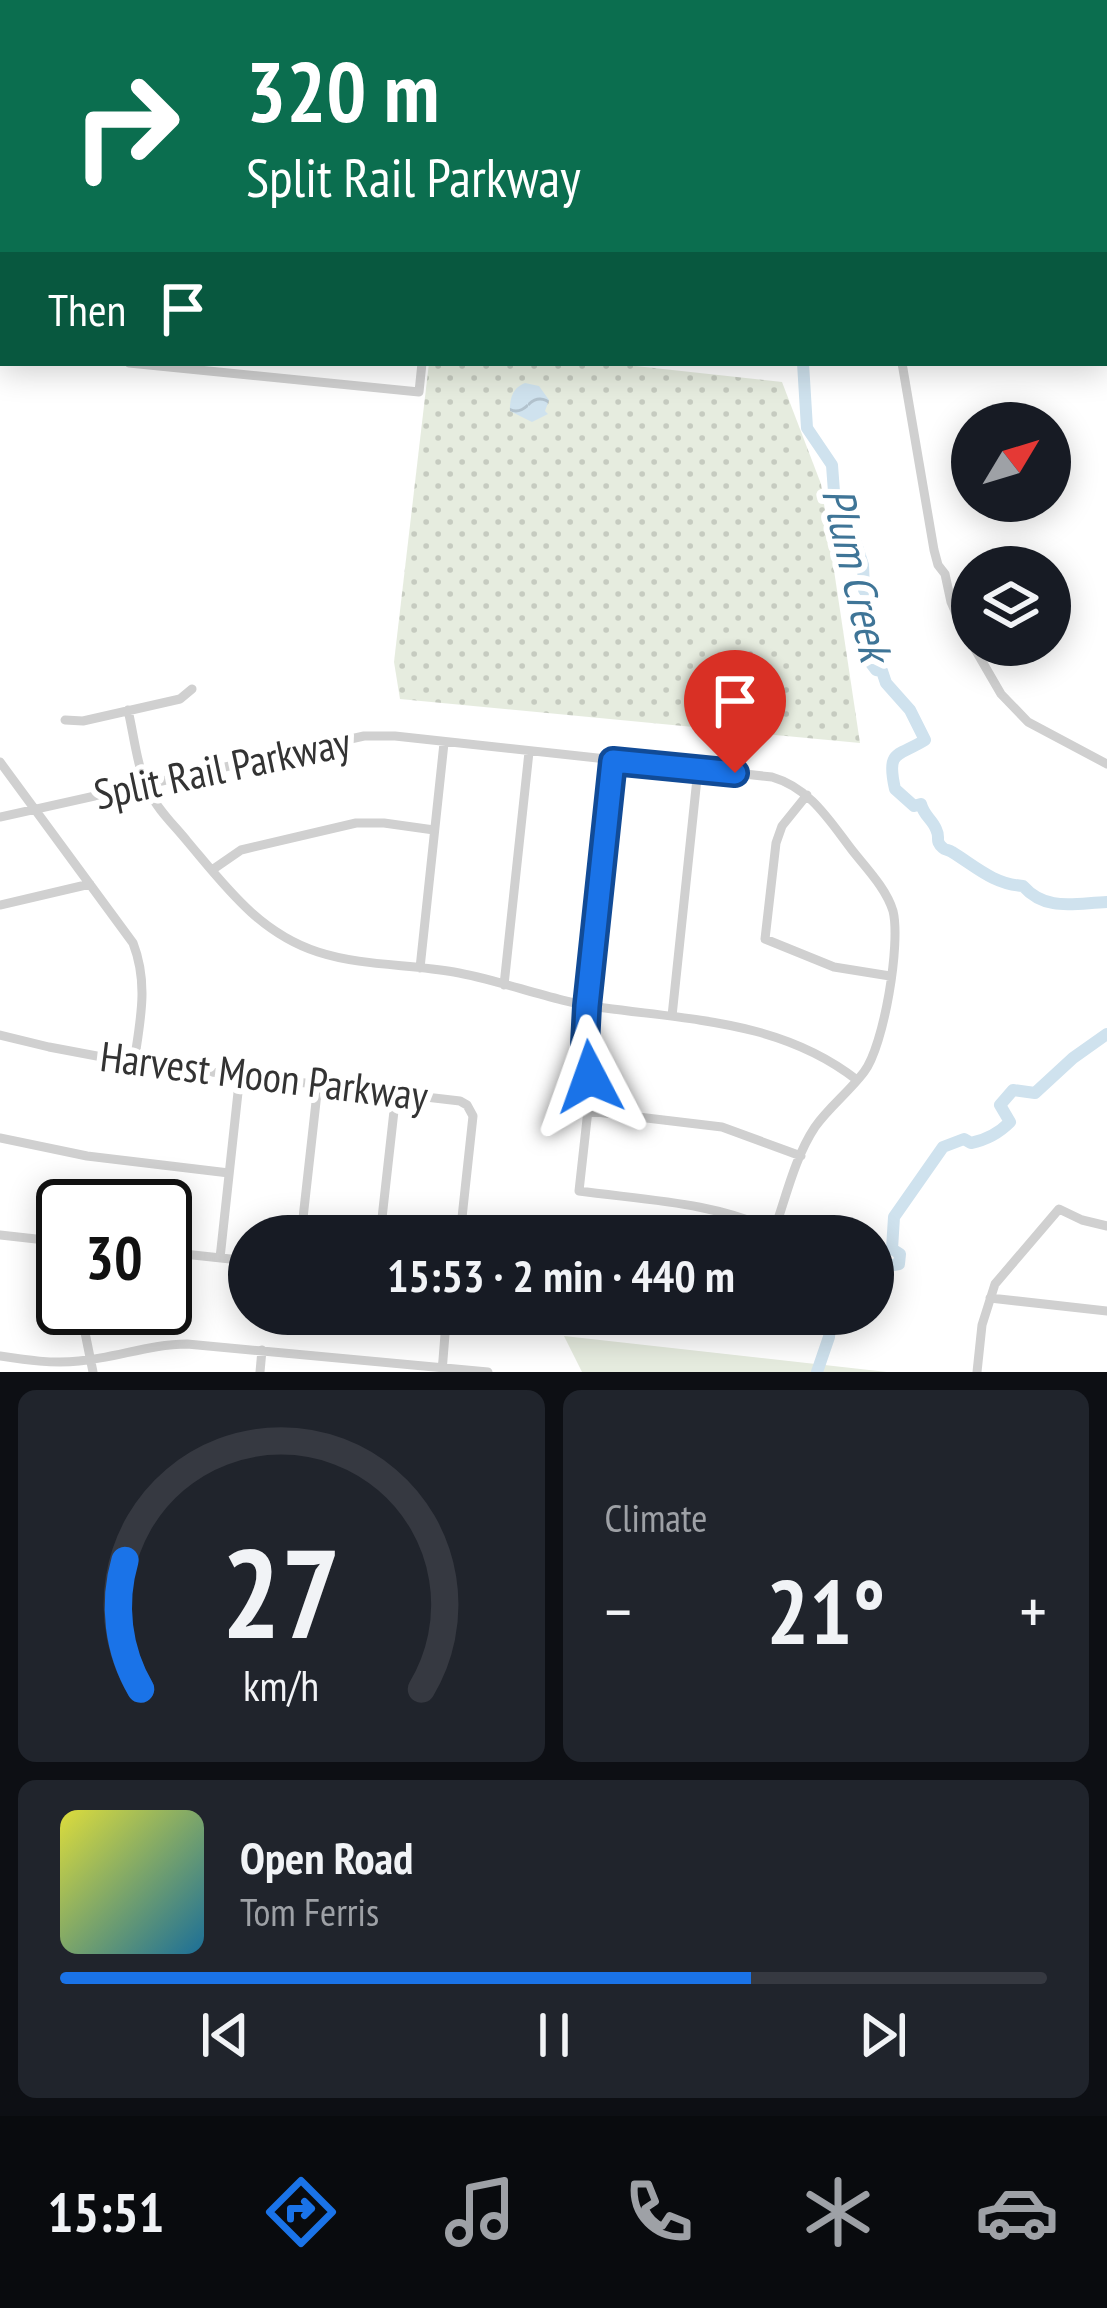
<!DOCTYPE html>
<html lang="en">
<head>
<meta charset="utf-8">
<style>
  :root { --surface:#171b24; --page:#20242c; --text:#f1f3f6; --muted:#9ea1a6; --line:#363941; --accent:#1a73e8 }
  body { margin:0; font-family:"PT Sans Narrow",sans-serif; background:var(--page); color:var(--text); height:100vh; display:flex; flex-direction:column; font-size:45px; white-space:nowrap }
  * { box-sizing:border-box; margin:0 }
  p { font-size:39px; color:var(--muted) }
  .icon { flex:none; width:66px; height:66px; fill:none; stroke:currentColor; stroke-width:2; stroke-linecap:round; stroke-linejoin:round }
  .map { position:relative; height:1372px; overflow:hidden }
  .side { display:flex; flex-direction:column; gap:18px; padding:18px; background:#0d0f14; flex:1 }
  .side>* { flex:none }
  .top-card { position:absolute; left:0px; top:0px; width:1107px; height:366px; box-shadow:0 6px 30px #0003; background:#0b6e4f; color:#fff; overflow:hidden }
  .needle { width:78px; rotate:52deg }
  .buttons { position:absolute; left:951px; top:402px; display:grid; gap:24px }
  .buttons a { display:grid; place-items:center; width:120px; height:120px; border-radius:50%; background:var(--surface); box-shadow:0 6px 30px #0003; font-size:60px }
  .speed { position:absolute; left:36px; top:1179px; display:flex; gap:24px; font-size:60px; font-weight:700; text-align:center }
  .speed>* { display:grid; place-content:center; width:156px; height:156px; border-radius:50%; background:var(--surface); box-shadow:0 6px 30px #0003; line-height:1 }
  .speed .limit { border:6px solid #111; border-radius:18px; background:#fff; color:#111 }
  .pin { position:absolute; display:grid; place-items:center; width:102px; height:102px; color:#fff; margin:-123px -51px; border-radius:50% 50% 50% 0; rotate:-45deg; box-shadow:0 0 12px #0007 }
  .pin .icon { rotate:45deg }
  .me { position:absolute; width:132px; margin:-66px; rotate:356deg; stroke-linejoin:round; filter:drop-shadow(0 0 9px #0008) }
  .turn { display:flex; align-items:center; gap:42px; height:252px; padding:0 48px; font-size:54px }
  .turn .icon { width:156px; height:156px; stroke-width:2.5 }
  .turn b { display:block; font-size:84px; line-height:102px }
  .then { display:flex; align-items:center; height:114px; padding:0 48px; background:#0003; gap:24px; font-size:45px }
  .big { font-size:90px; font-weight:700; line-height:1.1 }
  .side .card { flex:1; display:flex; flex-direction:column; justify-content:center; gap:18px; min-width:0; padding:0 42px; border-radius:18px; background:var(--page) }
  .side .dial { align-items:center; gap:0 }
  .dial svg { height:312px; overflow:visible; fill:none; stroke:var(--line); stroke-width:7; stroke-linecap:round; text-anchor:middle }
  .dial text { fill:var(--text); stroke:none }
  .song { display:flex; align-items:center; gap:36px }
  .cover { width:144px; height:144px; border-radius:18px; background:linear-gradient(135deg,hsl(60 70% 55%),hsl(200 70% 35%)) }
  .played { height:12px; border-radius:6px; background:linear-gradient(90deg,var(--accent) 70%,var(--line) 70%) }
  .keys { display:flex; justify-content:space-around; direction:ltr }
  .heat { display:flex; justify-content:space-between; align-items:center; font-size:66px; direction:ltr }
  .side .tiles { flex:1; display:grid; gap:18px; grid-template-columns:1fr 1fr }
  .card:last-child { grid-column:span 2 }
  .trip { position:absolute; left:228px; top:1215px; width:666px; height:120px; border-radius:60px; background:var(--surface); box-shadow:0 6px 30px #0003; font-weight:700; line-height:120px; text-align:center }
  .tabs { display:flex; height:192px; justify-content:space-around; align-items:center; background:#090b0e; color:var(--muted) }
  .tabs .icon { width:84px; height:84px }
  .tabs .current { color:var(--accent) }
  .tabs b { font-size:54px; color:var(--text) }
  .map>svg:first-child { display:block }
  .grass { fill:url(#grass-dots) }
  .green { fill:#e6ecdf }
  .water { fill:url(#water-waves) }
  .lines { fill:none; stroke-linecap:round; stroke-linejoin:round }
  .stream { stroke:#cfe2ee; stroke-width:3 }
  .river { stroke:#cfe2ee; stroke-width:12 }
  .minor { stroke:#d0d0d0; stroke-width:9 }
  .route-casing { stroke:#114b97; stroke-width:30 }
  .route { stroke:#1a73e8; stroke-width:21 }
  .labels { text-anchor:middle; stroke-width:12; stroke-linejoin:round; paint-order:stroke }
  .street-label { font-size:42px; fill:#333; stroke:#fff }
  .water-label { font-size:45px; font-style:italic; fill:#3f7597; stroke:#fff }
</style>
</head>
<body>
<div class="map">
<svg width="1107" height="1372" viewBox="0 0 1107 1372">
  <defs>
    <pattern id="grass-dots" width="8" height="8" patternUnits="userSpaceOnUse" patternTransform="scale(3)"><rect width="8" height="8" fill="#e6ecdf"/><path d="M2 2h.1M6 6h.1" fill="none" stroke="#c6cbc0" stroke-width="1.8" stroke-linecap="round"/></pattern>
    <pattern id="water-waves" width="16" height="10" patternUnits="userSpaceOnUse" patternTransform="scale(3)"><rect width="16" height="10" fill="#cfe2ee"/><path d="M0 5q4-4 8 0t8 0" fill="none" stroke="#b2c2cd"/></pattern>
  </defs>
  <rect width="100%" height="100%" fill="#fff"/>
  <path class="grass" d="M429,363h179l174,19 39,102 39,259 -460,-44 -6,-37z"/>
  <path class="green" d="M564,1336l323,36h-305z"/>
  <path class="water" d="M30,0h276v3h-277z
    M525,383l14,3 10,14 -4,11 3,3 -16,8 -22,-11c0,-12 2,-23 15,-28z"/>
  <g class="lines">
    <path class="stream" d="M839,0v3"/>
    <path class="river" d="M863,3l1,-3
      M803,363l4,65 25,37 2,27 13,24 16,49 1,25 6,9 -6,10 -8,5 10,19 4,29 6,8 6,1 4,12 24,27 15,30c-27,17 -39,9 -30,49l19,17 7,-2c3,12 11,15 15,25 5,10 -2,11 7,19 2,2 6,2 9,4 23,14 41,32 71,34 23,26 52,17 84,16
      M873,1269l26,-5 1,-10 -8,-5 2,-32 49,-70 21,-8 7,4c15,-3 28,-10 39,-21l-10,-17 13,-15 22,3 38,-35 34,-24
      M817,1372l12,-35 2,-23"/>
    <path class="minor" d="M1021,3l4,-3
      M0,348l3,1
      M129,363l290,29 3,-29
      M902,363l32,187 4,15 7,9 6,28 10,23 40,69 27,28 79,42
      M128,710c6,26 9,56 20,80 9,19 26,35 39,51 38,45 72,92 131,111 43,14 91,12 136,20 51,9 99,30 151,36 89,12 178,14 252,72
      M65,720l18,1 97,-22 12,-10
      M0,762l133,181c16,41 7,78 1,120
      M807,795l-25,31 -6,17 -11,96 69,28 56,9
      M0,817l364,-81h31l377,41c38,11 57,43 80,73 14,18 34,38 41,61 8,32 -9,135 -29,161 -15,20 -35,35 -49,55 -20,30 -29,70 -41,104 -59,-29 -130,-31 -195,-40l11,-99 -5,-48 2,-38 26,-245
      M212,870l29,-20 115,-27h28l50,7
      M0,905l90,-21
      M420,968l24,-225
      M504,985l25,-233
      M672,1016l26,-247
      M0,1035l49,12 85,16 326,38 7,4 6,11 -13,120
      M588,1111l134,16 79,29
      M0,1138l87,18 142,17
      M0,1235l63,7
      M301,1236l17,-152
      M380,1236l16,-143
      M165,1252l84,9
      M220,1258l20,-184
      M990,1298l117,13
      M80,1308l13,64
      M0,1356c26,4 53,8 79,5 37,-3 71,-17 108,-17l301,28
      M260,1372l2,-22
      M442,1372l4,-50
      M977,1372l5,-47 13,-41 64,-75 23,11 25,6"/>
  </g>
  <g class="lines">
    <defs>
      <path id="route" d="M590,1077l-5,-33 2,-38 26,-245 122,12"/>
    </defs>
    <use href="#route" class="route-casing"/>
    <use href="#route" class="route"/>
  </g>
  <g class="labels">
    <g class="street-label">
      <text transform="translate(222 768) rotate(-12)" y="15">Split Rail Parkway</text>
      <text transform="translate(264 1076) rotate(7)" y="15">Harvest Moon Parkway</text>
    </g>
    <g class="water-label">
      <text transform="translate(857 574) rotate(77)" y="16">Plum Creek</text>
    </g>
  </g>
</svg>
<div class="buttons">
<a><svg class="needle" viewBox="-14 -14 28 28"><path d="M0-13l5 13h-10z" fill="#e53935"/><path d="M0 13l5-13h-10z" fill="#9ea1a6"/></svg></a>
<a><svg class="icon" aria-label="layers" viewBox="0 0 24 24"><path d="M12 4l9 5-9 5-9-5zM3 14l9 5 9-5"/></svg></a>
</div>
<div class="speed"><div class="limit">30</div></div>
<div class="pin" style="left:735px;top:773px;background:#d93025"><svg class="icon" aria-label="arrive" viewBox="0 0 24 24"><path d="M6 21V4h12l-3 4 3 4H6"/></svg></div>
<svg class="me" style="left:590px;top:1077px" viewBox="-20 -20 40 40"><path d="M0-17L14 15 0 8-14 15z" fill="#1a73e8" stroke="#fff" stroke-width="4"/></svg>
<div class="trip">15:53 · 2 min · 440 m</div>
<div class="top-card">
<div class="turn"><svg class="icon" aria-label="right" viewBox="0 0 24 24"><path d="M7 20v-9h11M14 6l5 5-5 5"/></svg><div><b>320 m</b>Split Rail Parkway</div></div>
<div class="then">Then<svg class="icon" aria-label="arrive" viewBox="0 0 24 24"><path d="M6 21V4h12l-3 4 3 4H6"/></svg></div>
</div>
</div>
<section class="side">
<div class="tiles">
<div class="card dial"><svg viewBox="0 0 100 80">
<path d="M14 69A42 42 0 1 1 86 69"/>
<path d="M14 69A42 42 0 0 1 10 36" stroke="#1a73e8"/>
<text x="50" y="56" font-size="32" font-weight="700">27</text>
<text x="50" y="72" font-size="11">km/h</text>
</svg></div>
<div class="card"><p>Climate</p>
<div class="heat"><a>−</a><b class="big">21°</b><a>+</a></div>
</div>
<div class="card">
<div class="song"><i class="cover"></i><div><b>Open Road</b><p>Tom Ferris</p></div></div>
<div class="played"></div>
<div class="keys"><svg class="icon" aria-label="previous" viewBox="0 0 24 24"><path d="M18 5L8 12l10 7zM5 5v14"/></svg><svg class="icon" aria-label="pause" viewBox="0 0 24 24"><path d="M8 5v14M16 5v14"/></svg><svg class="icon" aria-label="next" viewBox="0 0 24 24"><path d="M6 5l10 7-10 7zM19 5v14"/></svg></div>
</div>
</div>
</section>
<nav class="tabs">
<b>15:51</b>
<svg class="icon current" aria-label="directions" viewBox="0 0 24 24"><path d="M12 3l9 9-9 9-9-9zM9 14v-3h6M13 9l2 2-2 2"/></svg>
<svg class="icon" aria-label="music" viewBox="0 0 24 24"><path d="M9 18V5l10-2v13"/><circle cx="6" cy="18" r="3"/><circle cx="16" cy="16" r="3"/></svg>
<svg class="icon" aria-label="phone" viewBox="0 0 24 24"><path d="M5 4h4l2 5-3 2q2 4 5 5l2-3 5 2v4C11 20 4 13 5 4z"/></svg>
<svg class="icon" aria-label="climate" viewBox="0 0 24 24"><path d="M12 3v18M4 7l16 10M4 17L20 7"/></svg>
<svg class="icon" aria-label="car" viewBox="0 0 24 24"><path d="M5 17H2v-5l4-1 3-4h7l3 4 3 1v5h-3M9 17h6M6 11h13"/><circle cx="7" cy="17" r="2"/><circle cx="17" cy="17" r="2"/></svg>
</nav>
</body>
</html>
